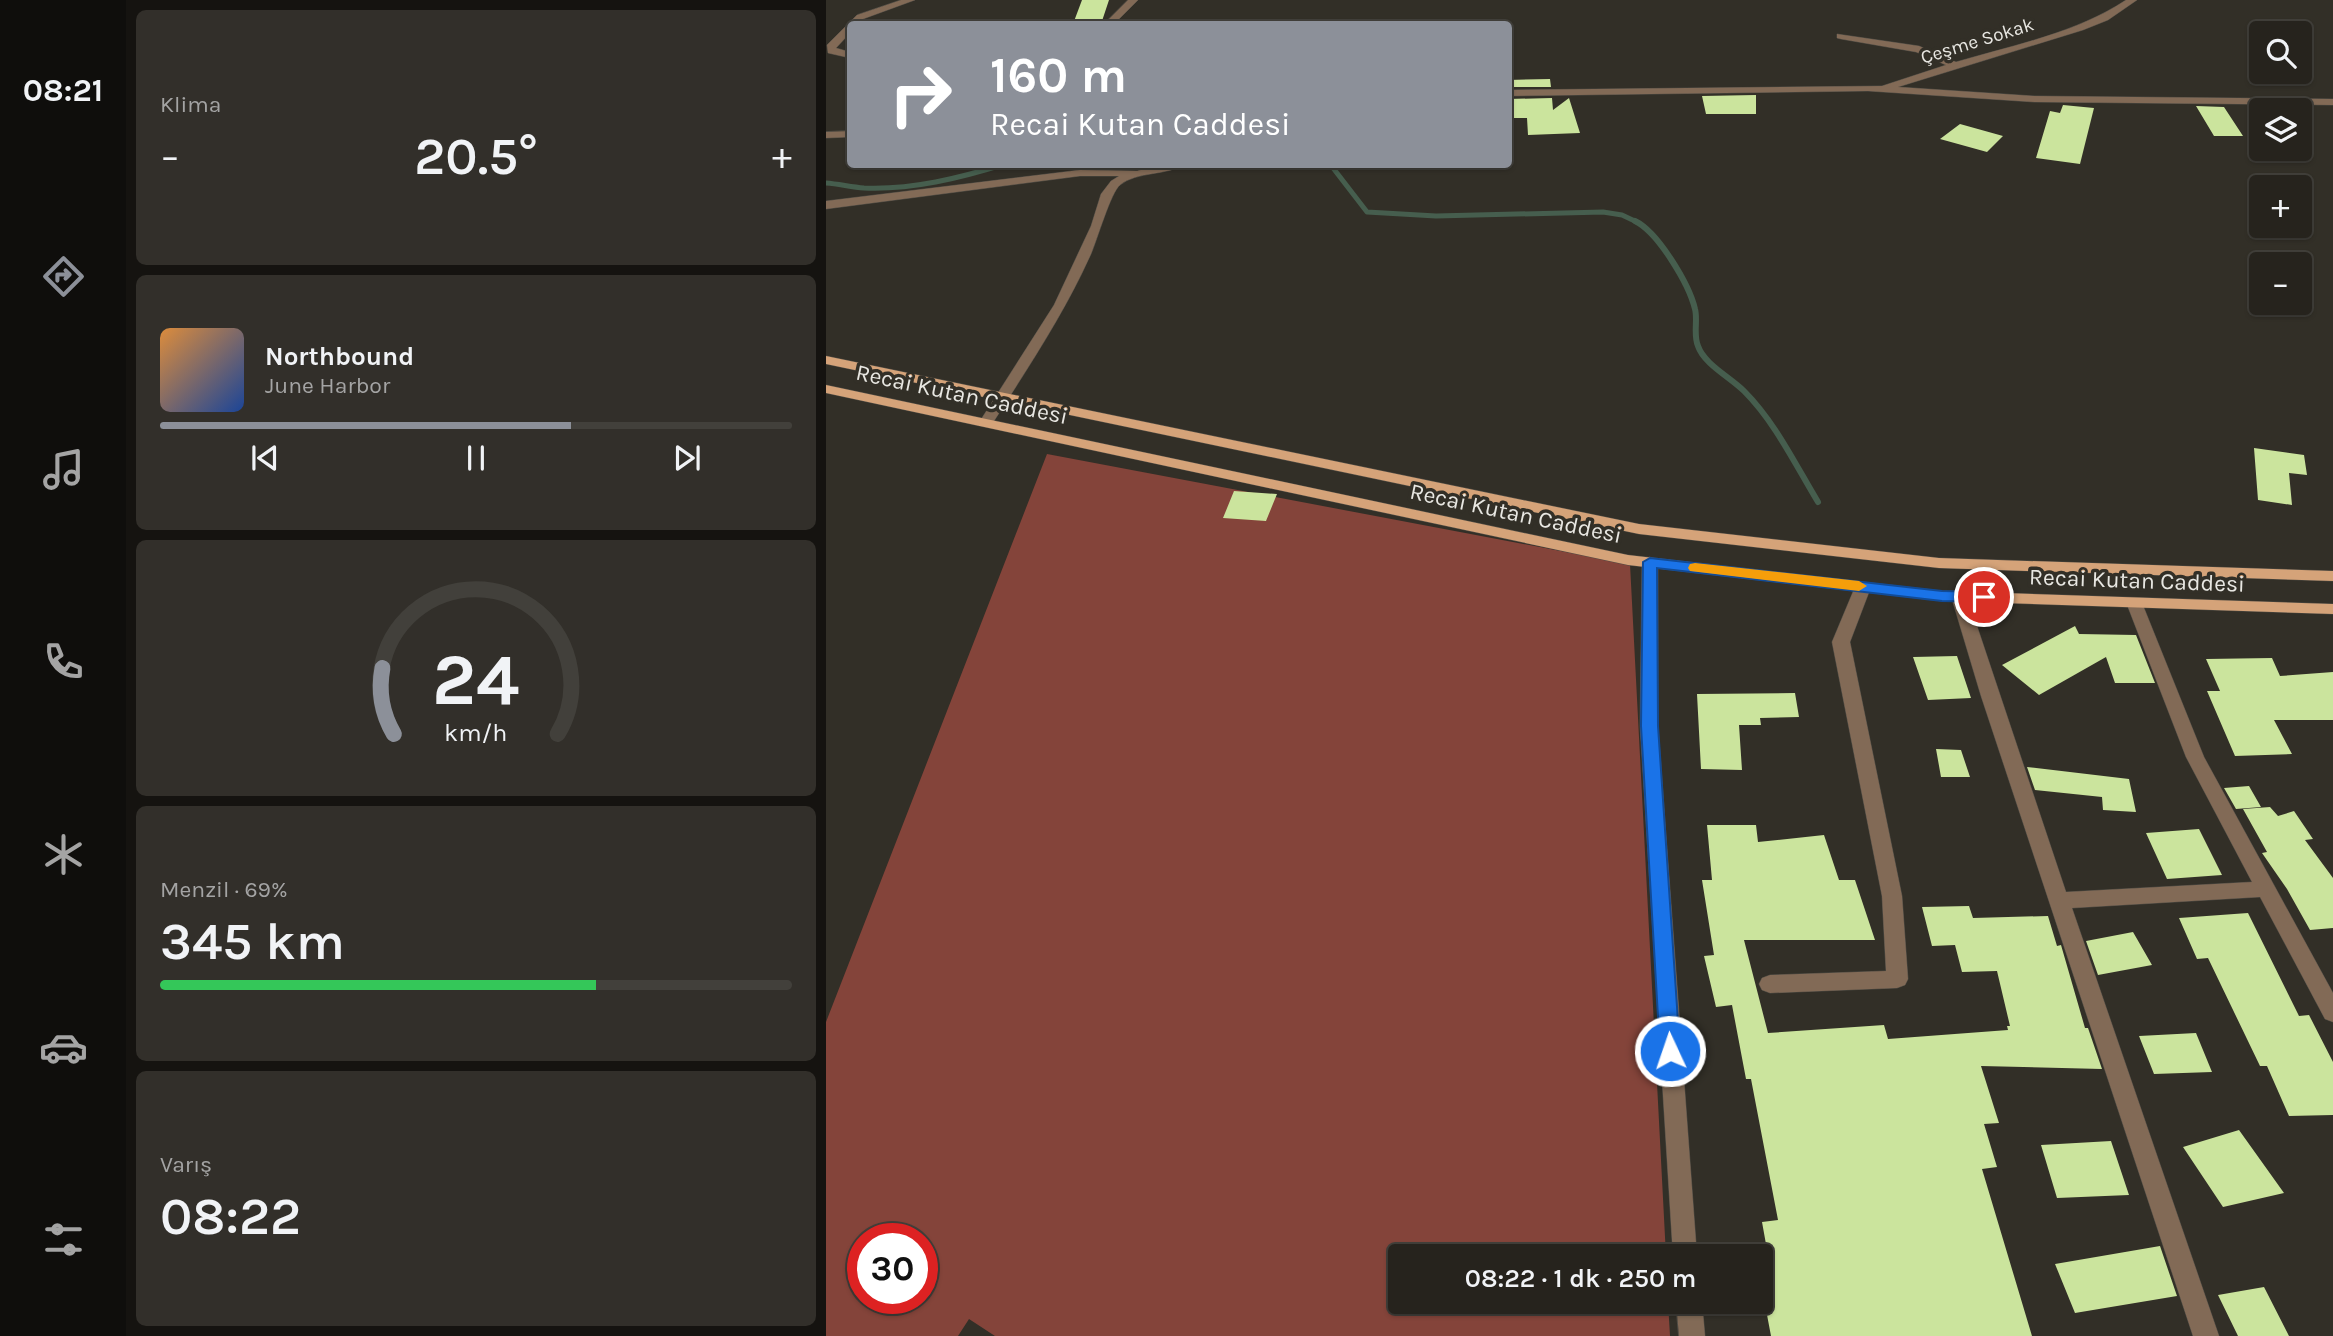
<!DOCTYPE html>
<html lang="tr">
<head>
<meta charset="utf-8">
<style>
  :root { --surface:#26231d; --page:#322f2a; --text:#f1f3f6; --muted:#a4a4a4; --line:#42403b; --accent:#8c9099 }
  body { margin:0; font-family:Karla,sans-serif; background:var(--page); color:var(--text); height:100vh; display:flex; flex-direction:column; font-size:26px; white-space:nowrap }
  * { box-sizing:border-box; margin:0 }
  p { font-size:23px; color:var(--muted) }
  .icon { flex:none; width:38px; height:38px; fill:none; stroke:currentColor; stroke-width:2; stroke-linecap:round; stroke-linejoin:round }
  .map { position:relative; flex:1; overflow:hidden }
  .details { display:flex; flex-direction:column; gap:10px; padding:10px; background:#151310; width:700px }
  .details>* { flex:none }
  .banner { position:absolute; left:21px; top:21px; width:665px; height:147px; border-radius:7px; box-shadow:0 2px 5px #0004,0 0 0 2px var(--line); background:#8c9099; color:#fff; overflow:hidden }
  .buttons { position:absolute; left:1423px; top:21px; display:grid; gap:14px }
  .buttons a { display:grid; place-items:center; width:63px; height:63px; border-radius:7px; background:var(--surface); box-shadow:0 2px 5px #0004,0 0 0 2px var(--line); font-size:35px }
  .speed { position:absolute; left:21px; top:1223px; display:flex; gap:14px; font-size:35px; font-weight:700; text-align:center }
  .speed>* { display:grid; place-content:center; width:91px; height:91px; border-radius:50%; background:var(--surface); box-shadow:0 2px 5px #0004,0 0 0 2px var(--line); line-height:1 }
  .speed .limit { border:10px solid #d22; background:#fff; color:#111 }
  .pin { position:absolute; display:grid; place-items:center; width:60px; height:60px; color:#fff; margin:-30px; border:4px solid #fff; border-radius:50%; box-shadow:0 2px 7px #0007 }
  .me { position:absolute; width:77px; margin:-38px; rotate:357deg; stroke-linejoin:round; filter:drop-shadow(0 0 5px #0008) }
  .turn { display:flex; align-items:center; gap:24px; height:147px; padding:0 28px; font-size:32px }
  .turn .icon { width:91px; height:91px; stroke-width:2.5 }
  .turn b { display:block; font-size:49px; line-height:60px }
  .big { font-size:52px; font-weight:600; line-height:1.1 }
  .details .tile { flex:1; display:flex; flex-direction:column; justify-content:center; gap:10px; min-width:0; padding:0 24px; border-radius:10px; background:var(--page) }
  .details .dial { align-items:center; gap:0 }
  .dial svg { height:182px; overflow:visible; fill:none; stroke:var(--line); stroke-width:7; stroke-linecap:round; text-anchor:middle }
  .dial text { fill:var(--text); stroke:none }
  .song { display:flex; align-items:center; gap:21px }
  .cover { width:84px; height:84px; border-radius:10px; background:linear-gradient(135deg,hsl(30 70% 55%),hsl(220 70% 35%)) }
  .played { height:7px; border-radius:4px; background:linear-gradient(90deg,var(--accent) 65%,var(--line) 65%) }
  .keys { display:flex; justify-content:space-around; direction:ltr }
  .heat { display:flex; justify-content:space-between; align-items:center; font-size:38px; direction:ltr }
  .charge { height:10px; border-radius:5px; background:linear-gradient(90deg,#34c759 69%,var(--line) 0) }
  .trip { position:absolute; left:562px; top:1244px; width:385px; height:70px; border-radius:7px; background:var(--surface); box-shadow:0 2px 5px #0004,0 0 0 2px var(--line); font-weight:600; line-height:70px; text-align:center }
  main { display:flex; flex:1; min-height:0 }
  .tab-bar { display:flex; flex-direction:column; width:126px; justify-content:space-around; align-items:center; background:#0f0e0c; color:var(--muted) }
  .tab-bar .icon { width:49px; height:49px }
  .tab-bar .active { color:var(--accent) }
  .tab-bar b { font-size:32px; color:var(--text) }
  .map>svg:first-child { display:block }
  .green { fill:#84443a; fill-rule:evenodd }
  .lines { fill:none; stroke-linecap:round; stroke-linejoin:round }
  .stream-far1 { stroke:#465e4e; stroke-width:5 }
  .stream { stroke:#465e4e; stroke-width:6 }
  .building { fill:#cbe49d }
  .minor-casing { stroke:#4f4c45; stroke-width:1 }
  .major-casing { stroke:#4f4c45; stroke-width:1 }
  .minor { fill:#826a56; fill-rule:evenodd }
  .major { fill:#d5a379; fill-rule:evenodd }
  .route { fill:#1a73e8; stroke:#114b97; stroke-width:2 }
  .slow { fill:#f59e0b }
  .labels { text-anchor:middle; stroke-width:7; stroke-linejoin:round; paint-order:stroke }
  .far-street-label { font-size:19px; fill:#e8e7e2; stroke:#322f27 }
  .street-label { font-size:23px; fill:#e8e7e2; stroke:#322f27 }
</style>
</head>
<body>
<main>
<nav class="tab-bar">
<b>08:21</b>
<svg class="icon active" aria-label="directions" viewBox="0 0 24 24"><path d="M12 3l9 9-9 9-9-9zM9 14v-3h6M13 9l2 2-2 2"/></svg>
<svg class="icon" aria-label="music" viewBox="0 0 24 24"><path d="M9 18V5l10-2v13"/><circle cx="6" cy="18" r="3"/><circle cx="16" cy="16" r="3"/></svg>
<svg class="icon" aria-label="phone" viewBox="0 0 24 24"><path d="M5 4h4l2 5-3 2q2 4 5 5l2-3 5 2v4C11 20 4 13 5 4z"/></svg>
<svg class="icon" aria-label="climate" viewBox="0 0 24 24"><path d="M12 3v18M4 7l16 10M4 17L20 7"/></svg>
<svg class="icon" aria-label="car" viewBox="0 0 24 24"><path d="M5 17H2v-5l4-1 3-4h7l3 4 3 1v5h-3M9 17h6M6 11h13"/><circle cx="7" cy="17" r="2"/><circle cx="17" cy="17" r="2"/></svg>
<svg class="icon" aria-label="filters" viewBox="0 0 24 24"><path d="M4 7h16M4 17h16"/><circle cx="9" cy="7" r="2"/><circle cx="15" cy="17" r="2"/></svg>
</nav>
<section class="details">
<div class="tile"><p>Klima</p>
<div class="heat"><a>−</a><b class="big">20.5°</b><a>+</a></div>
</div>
<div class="tile">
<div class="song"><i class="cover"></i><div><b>Northbound</b><p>June Harbor</p></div></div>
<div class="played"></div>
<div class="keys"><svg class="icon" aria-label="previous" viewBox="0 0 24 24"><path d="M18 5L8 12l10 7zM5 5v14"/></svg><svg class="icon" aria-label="pause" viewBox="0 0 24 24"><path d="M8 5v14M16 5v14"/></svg><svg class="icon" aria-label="next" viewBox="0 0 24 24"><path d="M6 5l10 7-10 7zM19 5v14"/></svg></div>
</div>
<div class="tile dial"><svg viewBox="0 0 100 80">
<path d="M14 69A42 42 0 1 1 86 69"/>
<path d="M14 69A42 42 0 0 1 9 40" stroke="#8c9099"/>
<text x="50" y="56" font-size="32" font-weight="700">24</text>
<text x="50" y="72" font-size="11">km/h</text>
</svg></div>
<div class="tile"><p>Menzil · 69%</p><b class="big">345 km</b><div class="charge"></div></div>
<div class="tile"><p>Varış</p><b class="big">08:22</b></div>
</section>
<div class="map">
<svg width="1507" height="1336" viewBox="0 0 1507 1336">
  <rect width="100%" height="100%" fill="#322f27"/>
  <path class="green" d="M221,454l583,110 36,692h-266v46h268l2,34h-675l-26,-17 -11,17h-132v-314zM37,1239h59v59h-59z"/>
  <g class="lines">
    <path class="stream-far1" d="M504,164l37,48 69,4 167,-4 19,3 17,8
      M0,183c13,1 25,4 38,5 48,2 96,-10 141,-24"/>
    <path class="stream" d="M809,221c23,11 54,63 60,88 3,11 -2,26 3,37 6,18 32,31 46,45 31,31 51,73 74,111"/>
  </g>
  <path class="building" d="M256,0h27l-8,24h-28z
    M724,79l1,8h-43v-7z
    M930,95v19h-50l-4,-18z
    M726,98l1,12 16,-12 11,35 -52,2 -1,-17h-19v-19z
    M1237,105l31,3 -14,56 -44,-6 14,-47 10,2z
    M1370,106l28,1 19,29h-29z
    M1134,124l43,12 -16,16 -47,-13z
    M1428,448l50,7 3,20 -18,-2 3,32 -34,-5z
    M408,491l43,3 -11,27 -43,-3z
    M1249,626l4,8 57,1 19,48h-40l-9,-26 -67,38 -37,-30z
    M1131,656l14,42 -43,2 -15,-43z
    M1446,658l8,18 53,-4v48h-59l18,34 -57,2 -28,-65h13l-14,-32z
    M969,693l4,24 -39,1 1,7h-22l3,45 -41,-1 -4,-75z
    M1110,749l25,1 9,27h-29z
    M1201,767l102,12 7,33 -33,-2 -1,-13 -67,-7z
    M1423,786l12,21 -25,2 -12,-21z
    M1444,807l8,9 16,-5 19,28 -8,1 28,38v50l-23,2 -23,-41 -25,-36 5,-1 -24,-43z
    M881,825h49l2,17 66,-7 15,45h16l20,60h-131l24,93 116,-8 4,14 120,-9 -1,-4h3l-13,-55 -35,1 -7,-27 -23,1 -10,-39 47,-1 4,12 75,-2 9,30 4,-1 24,83h3l14,41 -121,-3 18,57 -15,1 13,43 -15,2 50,167h-261l-10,-53h12l-11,-61 16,-2 -27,-141h-5l-14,-74 -16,2 -12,-51 10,-1 -12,-75h10z
    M1373,829l23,46 -55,4 -21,-46z
    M1422,913l51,103 10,-1 24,47v53l-44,1 -22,-50h-7l-52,-108 -11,1 -18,-41z
    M1307,932l19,33 -54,10 -12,-34z
    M1370,1033l16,39 -58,2 -15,-38z
    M1413,1130l45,63 -61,14 -40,-60z
    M1285,1141l18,54 -72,3 -16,-53z
    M1334,1246l17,50 -102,17 -20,-49z
    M1438,1287l25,49h-51l-20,-41z"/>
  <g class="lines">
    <defs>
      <path id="minor" d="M75,0h14l-52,19 -5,5h-8v9l-14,15 14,4v6l-22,-5 -1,-8 30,-30z
        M302,0h10l-24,24h-10z
        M1300,0h11l-29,20 -25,10 -185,57 136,9 299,3v6l-299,-3 -166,-11 -360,5v-6l374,-4 64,-21 -30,-13 -75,-13 -4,-1v-4l82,12 37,16c58,-17 120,-29 170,-62z
        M24,131v6l-24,1v-6z
        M338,164h21c-18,12 -48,7 -65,21 -9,7 -23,55 -29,69 -27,60 -62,112 -97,167l-7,4 -7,-4 74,-116 37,-79 10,-32 10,-13 8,-5h-39l-254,33v-8l254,-31 57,1z
        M824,557l8,5v164l39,530h-24l-33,-530 2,-164z
        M1037,582l8,5 -21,55 52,254 6,83 -3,6 -8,3 -127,5 -8,-3 -3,-6 3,-6 8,-3 116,-4 -4,-75 -50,-254 23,-55z
        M1133,591l8,5 99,296 186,-10 -66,-125 -60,-155 2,-4h12l64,159 129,236v29l-8,-3 -65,-122 -188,11 147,428h-26l-212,-640 -30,-100z
        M850,1302h26l3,34h-26z"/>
      <path id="major" d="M0,356l813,168 300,34 394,13v10l-394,-13 -300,-34 -813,-170z
        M0,385l802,170 314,36 391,13v10l-391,-13 -314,-36 -802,-172z"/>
    </defs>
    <use href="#minor" class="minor-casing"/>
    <use href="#major" class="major-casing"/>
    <use href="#minor" class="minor"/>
    <use href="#major" class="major"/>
  </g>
  <path class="route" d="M824,558l292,33 42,1 8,5 -8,5 -42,-1 -285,-33 1,158 22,325 -3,6 -7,2 -7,-2 -3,-6 -19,-325 2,-164z"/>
  <path class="slow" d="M869,563l164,18 8,5 -8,5 -169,-20 -2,-3 2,-4z"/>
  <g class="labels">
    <g class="far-street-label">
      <text transform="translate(1151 40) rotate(-17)" y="7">Çeşme Sokak</text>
    </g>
    <g class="street-label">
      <text transform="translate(136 394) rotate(12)" y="8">Recai Kutan Caddesi</text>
      <text transform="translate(690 513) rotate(12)" y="8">Recai Kutan Caddesi</text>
      <text transform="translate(1311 580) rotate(2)" y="8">Recai Kutan Caddesi</text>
    </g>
  </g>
</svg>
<div class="buttons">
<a><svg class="icon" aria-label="search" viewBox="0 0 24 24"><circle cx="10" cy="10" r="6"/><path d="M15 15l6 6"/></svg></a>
<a><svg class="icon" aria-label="layers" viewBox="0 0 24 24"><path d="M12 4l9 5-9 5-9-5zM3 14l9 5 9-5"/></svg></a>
<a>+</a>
<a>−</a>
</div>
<div class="speed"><div class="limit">30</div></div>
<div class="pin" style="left:1158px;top:597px;background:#d93025"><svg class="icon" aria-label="arrive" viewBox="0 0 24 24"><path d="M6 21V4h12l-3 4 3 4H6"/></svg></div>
<svg class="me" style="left:844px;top:1051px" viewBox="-20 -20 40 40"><circle r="17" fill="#1a73e8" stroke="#fff" stroke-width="3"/><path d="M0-11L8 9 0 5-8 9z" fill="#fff"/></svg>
<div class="trip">08:22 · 1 dk · 250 m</div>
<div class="banner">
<div class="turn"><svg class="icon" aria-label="right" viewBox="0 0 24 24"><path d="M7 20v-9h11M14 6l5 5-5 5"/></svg><div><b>160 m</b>Recai Kutan Caddesi</div></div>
</div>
</div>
</main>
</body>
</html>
